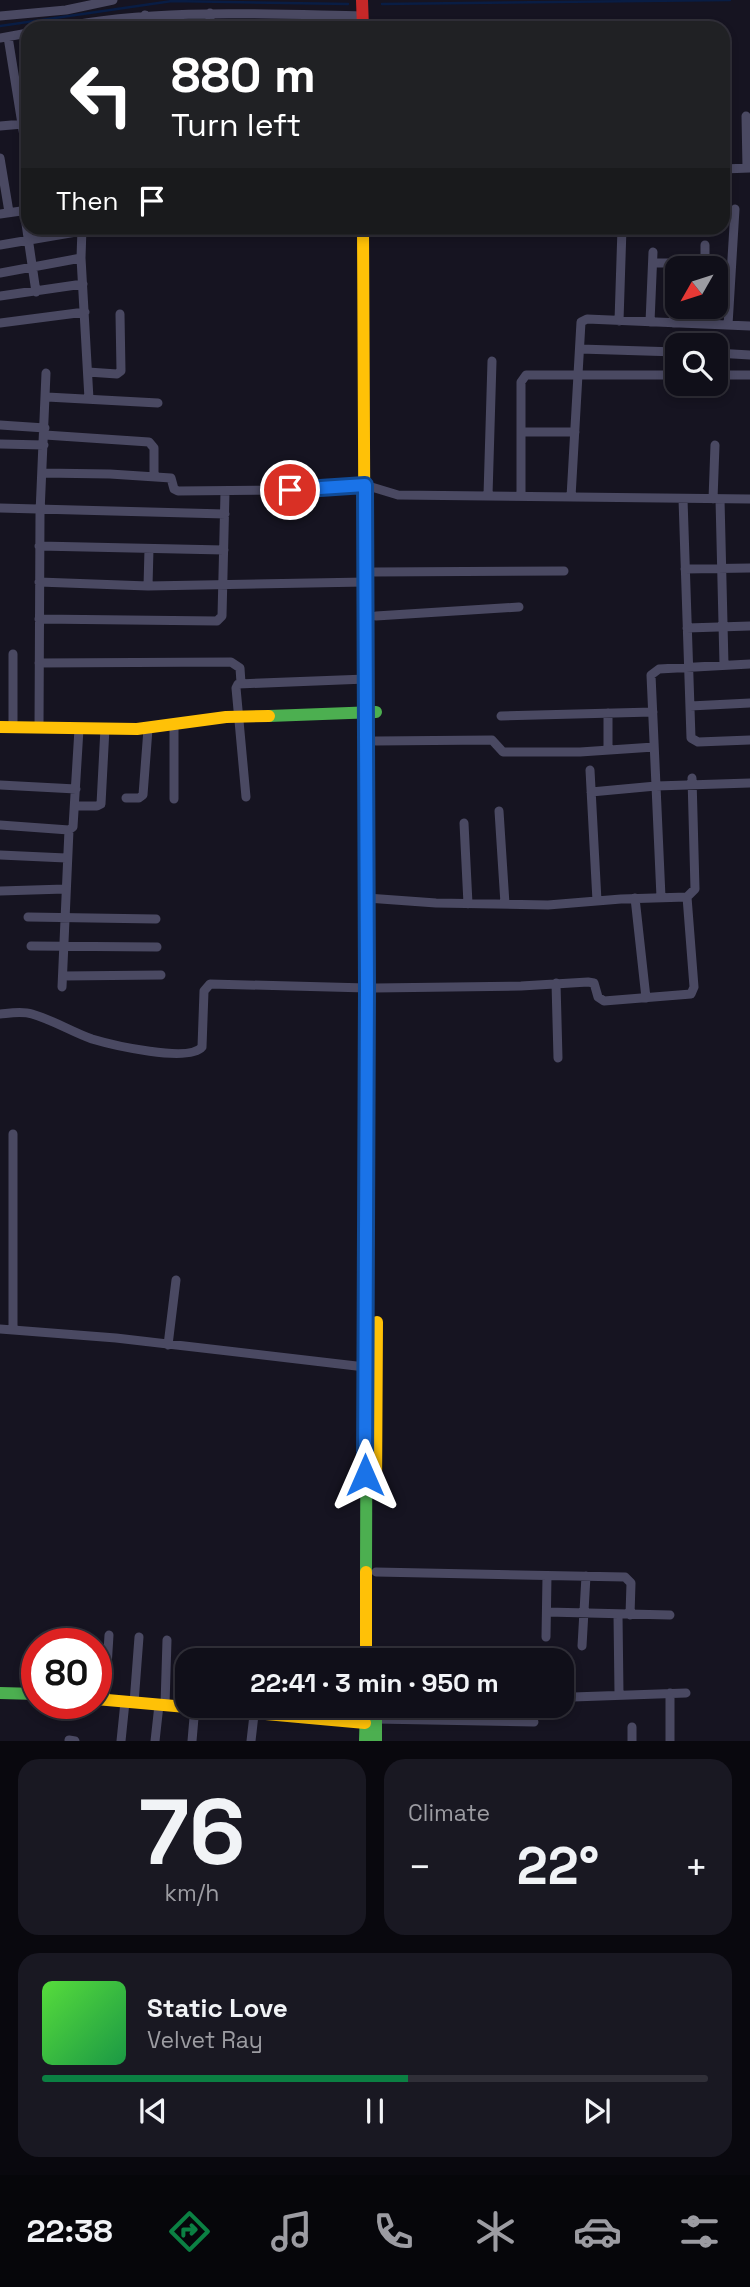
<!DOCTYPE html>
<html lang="en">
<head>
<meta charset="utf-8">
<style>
  :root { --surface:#100f19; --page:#191822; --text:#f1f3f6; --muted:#9c9ca2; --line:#302f38; --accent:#0b8043 }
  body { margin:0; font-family:"Space Grotesk",sans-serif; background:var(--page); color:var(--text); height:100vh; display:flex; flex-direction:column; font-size:26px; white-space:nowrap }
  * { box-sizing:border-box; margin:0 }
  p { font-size:23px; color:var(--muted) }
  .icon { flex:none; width:38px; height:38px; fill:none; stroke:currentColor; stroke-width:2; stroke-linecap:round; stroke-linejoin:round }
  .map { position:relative; height:1741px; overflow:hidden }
  .drawer { display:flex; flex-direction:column; gap:18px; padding:18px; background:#09080e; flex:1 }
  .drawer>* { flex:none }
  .hud { position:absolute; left:21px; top:21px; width:709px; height:214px; border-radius:21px; box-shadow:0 4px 10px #0003,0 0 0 2px var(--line); background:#202124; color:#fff; overflow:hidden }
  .needle { width:46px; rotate:231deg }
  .controls { position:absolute; left:665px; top:256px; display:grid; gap:14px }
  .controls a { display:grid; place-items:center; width:63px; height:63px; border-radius:14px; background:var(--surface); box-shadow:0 4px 10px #0003,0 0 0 2px var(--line); font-size:35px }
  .speed { position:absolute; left:21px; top:1628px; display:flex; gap:14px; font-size:35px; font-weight:700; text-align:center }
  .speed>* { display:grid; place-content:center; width:91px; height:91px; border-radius:50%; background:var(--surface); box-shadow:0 4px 10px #0003,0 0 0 2px var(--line); line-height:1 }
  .speed .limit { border:10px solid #d22; background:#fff; color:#111 }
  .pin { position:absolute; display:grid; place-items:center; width:60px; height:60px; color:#fff; margin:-30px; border:4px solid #fff; border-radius:50%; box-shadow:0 2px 7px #0007 }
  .me { position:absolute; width:77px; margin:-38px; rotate:0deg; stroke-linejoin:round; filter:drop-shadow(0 0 5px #0008) }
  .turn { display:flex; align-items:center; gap:24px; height:147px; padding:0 35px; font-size:32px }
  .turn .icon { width:91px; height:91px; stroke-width:2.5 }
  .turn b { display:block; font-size:49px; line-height:60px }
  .then { display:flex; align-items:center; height:66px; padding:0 35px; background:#0003; gap:14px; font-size:26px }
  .big { font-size:52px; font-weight:800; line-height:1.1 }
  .drawer .widget { flex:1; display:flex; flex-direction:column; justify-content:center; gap:10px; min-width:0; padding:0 24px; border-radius:21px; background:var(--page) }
  .drawer .dial { align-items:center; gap:0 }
  .dial b { font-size:91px; line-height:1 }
  .song { display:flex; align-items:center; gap:21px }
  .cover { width:84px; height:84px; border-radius:10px; background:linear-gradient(135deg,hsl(110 70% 55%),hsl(140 70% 35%)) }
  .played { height:7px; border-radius:4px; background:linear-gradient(90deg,var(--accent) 55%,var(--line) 55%) }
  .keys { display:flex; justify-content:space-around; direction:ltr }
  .heat { display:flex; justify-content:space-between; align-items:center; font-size:38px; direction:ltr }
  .drawer .tiles { flex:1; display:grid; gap:18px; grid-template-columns:1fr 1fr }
  .widget:last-child { grid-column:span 2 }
  .trip { position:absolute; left:175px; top:1648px; width:399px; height:70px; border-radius:21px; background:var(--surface); box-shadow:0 4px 10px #0003,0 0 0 2px var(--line); font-weight:800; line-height:70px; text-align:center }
  .dock { display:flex; height:112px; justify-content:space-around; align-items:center; background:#06060a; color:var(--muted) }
  .dock .icon { width:49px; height:49px }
  .dock .active { color:var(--accent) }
  .dock b { font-size:32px; color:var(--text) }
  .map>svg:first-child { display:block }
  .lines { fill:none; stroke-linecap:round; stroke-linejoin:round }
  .stream { stroke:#091d44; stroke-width:2.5 }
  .street { stroke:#4a4962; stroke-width:9 }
  .fast { stroke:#4caf50; stroke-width:12 }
  .slow { stroke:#ffc107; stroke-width:12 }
  .jam { stroke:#c62828; stroke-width:12 }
  .route-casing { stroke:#114b97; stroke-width:18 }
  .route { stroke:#1a73e8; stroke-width:12 }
</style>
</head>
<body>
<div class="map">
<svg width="750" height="1741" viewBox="0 0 750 1741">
  <rect width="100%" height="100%" fill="#161421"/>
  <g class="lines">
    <path class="stream" d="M382,4l348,-4
      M0,26l172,-25 176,3"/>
    <path class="street" d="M145,15l2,13
      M0,16l66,-6 47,-10
      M56,28c102,-20 204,-14 307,-12
      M210,28v-15
      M8,37l20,124
      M0,38l28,-5
      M746,116l1,52
      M0,126l23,-2
      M0,158l9,54
      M723,169l27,-1
      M24,210l12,82
      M0,214l28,-4
      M82,228l-1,30 8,141
      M0,245l82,-14
      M653,263h21l3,5
      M705,268v-23
      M0,273l81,-15
      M0,296l83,-12
      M619,321l3,-93
      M650,322l3,-70
      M0,323l85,-11
      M673,323l4,-50
      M704,324v-18
      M728,325l7,-116
      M580,349l97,3
      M716,353l34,2
      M88,372l29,2 4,-3 -1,-57
      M716,375h34
      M47,397l111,6
      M0,425l45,3
      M521,432h54
      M45,435l104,7 5,6v28
      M0,444l44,1
      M42,473l68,1 61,4 3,11 4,2 112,-1 75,-5 33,10 352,4
      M488,495l4,-134
      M521,496v-114l5,-7h151
      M571,497l10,-175 6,-3 163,7
      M683,499l8,239 7,4 52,-2
      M713,499l2,-54
      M720,499l4,166
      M0,508l225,6
      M39,546l185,4
      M685,569l65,-1
      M375,572l189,-1
      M39,582l109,4 218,-4
      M148,586l1,-37
      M376,616l143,-9
      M39,619l178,2 5,-5 3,-124
      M687,628l63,-2
      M13,654v73
      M39,663l192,-1 9,6 1,15
      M690,706l60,-3
      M608,713v37
      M501,716l152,-4
      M174,724v75
      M39,728l1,-215 6,-140
      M376,741l116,-1 11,12h77l74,-5
      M590,770l7,131
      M0,785l76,4
      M591,792l65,-6 94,-3
      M246,797l-10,-109 2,-4 128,-5
      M126,798h13l4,-3 5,-66
      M75,806h22l4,-2 4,-76
      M499,811l6,93
      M464,823l4,81
      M0,825l69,5 4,-3 6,-98
      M0,855l66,3
      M0,891l65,-2
      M661,897l-10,-222 8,-6 91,-5
      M367,898l69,5 112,2 73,-6 66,-2 8,-8 -3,-111
      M635,898l11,100
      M28,917l128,2
      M31,946l126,1
      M63,976l98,-1
      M556,983l2,75
      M62,987l7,-157
      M375,988l146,-2 67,-4 6,1 4,14 6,4 87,-7 3,-7 -7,-90
      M0,1014c11,-1 22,-3 32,0 21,6 40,18 60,25 20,6 97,24 110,8l2,-56 6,-7 157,4
      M13,1134v195
      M0,1329l116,9 249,29
      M168,1345l8,-65
      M376,1572l249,5 6,6 -1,32
      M547,1612l123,3
      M618,1615l1,79
      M546,1637l1,-61
      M582,1646l4,-70
      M259,1661l1,-10
      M288,1661v-8
      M573,1697l113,-4
      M105,1700l4,-65
      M134,1703l5,-66
      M165,1705l2,-65
      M322,1719v-13
      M376,1719l158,3
      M632,1727v14
      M69,1740l6,1
      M121,1741l4,-39
      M155,1741l4,-36
      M192,1741l3,-35
      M251,1741l4,-35
      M670,1741v-48"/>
    <path class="fast" d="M269,716l107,-4
      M366,1572l1,-316
      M0,1693l37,1
      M376,1709v32
      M365,1741l1,-35"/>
    <path class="slow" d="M363,228l2,426
      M0,727l137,2 89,-12 43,-1
      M376,1492l1,-170
      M366,1661v-89
      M96,1699l269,24"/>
    <path class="jam" d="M362,0l1,28
      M365,654l2,602"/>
  </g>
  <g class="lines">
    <defs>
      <path id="route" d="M290,490l75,-5 2,503 -2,487"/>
    </defs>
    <use href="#route" class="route-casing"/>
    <use href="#route" class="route"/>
  </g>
</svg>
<div class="controls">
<a><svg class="needle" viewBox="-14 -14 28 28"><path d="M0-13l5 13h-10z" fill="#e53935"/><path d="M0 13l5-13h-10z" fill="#9c9ca2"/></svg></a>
<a><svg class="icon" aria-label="search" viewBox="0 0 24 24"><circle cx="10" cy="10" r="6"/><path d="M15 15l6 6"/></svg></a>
</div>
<div class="speed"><div class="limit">80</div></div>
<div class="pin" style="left:290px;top:490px;background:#d93025"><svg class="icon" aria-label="arrive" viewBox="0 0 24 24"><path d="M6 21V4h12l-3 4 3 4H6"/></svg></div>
<svg class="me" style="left:365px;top:1475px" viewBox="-20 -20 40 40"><path d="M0-17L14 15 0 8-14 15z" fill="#1a73e8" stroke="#fff" stroke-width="4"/></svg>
<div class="trip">22:41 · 3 min · 950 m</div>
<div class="hud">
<div class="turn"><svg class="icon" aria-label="left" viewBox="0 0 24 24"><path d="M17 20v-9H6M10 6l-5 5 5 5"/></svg><div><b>880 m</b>Turn left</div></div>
<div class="then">Then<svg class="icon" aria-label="arrive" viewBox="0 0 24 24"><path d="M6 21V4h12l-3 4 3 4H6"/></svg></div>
</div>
</div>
<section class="drawer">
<div class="tiles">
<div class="widget dial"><b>76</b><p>km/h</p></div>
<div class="widget"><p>Climate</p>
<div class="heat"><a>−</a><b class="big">22°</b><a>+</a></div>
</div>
<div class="widget">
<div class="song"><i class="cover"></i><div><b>Static Love</b><p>Velvet Ray</p></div></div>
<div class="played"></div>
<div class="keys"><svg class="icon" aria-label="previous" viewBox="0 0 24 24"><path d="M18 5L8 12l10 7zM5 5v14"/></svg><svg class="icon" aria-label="pause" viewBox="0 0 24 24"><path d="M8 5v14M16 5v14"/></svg><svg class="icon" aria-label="next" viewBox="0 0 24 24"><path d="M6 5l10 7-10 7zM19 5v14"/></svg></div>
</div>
</div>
</section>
<nav class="dock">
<b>22:38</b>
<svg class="icon active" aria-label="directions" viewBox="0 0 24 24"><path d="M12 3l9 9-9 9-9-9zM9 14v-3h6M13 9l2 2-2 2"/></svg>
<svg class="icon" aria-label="music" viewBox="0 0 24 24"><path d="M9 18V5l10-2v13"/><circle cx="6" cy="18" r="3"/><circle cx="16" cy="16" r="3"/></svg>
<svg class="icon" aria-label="phone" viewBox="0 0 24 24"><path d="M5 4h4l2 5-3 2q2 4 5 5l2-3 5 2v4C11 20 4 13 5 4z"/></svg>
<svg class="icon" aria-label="climate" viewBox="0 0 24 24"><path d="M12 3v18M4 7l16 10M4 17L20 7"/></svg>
<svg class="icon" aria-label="car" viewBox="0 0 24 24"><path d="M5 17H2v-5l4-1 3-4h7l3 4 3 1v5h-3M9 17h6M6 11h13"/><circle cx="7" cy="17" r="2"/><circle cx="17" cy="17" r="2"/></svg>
<svg class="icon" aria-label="filters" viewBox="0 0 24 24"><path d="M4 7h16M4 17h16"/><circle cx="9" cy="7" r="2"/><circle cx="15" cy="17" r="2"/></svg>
</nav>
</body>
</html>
